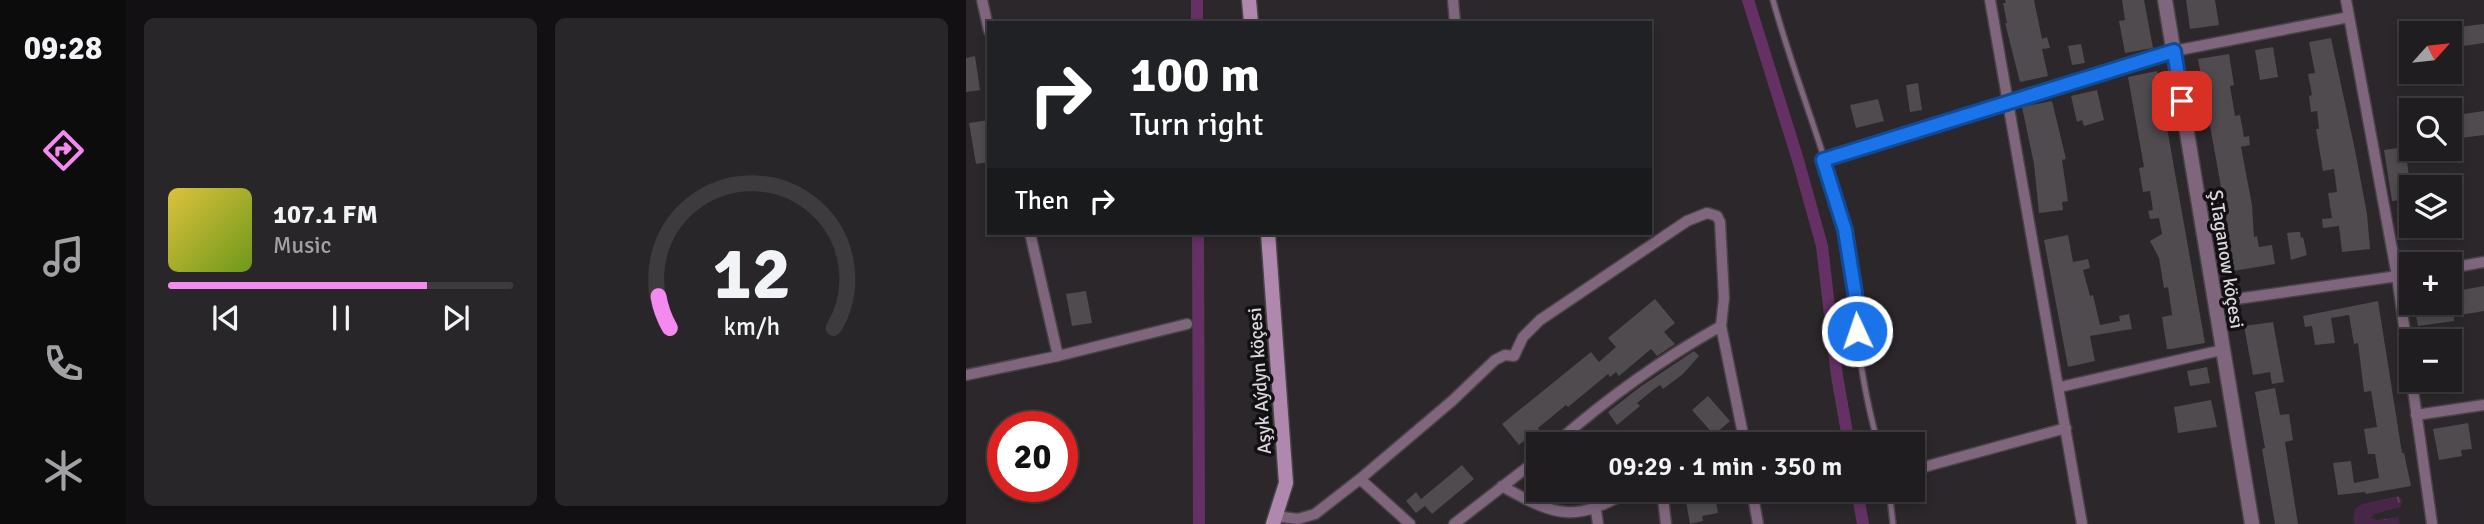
<!DOCTYPE html>
<html lang="en">
<head>
<meta charset="utf-8">
<style>
  :root { --surface:#201d20; --page:#282629; --text:#f1f3f6; --muted:#a2a2a5; --line:#3d3b3e; --accent:#f489f0 }
  body { margin:0; font-family:Signika,sans-serif; background:var(--page); color:var(--text); height:100vh; display:flex; flex-direction:column; font-size:26px; white-space:nowrap }
  * { box-sizing:border-box; margin:0 }
  p { font-size:23px; color:var(--muted) }
  .icon { flex:none; width:38px; height:38px; fill:none; stroke:currentColor; stroke-width:2; stroke-linecap:round; stroke-linejoin:round }
  .map { position:relative; flex:1; overflow:hidden }
  .side { display:flex; flex-direction:column; gap:18px; padding:18px; background:#121012; width:840px }
  .side>* { flex:none }
  .hud { position:absolute; left:21px; top:21px; width:665px; height:214px; border-radius:0px; box-shadow:0 4px 10px #0003,0 0 0 2px var(--line); background:#202124; color:#fff; overflow:hidden }
  .needle { width:46px; rotate:63deg }
  .buttons { position:absolute; left:1433px; top:21px; display:grid; gap:14px }
  .buttons a { display:grid; place-items:center; width:63px; height:63px; border-radius:0px; background:var(--surface); box-shadow:0 4px 10px #0003,0 0 0 2px var(--line); font-size:35px }
  .speed { position:absolute; left:21px; top:411px; display:flex; gap:14px; font-size:35px; font-weight:700; text-align:center }
  .speed>* { display:grid; place-content:center; width:91px; height:91px; border-radius:50%; background:var(--surface); box-shadow:0 4px 10px #0003,0 0 0 2px var(--line); line-height:1 }
  .speed .limit { border:10px solid #d22; background:#fff; color:#111 }
  .pin { position:absolute; display:grid; place-items:center; width:60px; height:60px; color:#fff; margin:-30px; border-radius:14px; box-shadow:0 4px 10px #0006 }
  .me { position:absolute; width:77px; margin:-38px; rotate:357deg; stroke-linejoin:round; filter:drop-shadow(0 0 5px #0008) }
  .turn { display:flex; align-items:center; gap:24px; height:147px; padding:0 28px; font-size:32px }
  .turn .icon { width:91px; height:91px; stroke-width:2.5 }
  .turn b { display:block; font-size:49px; line-height:60px }
  .then { display:flex; align-items:center; height:66px; padding:0 28px; background:#0003; gap:14px; font-size:26px }
  .side .tile { flex:1; display:flex; flex-direction:column; justify-content:center; gap:10px; min-width:0; padding:0 24px; border-radius:10px; background:var(--page) }
  .side .dial { align-items:center; gap:0 }
  .dial svg { height:182px; overflow:visible; fill:none; stroke:var(--line); stroke-width:7; stroke-linecap:round; text-anchor:middle }
  .dial text { fill:var(--text); stroke:none }
  .song { display:flex; align-items:center; gap:21px }
  .cover { width:84px; height:84px; border-radius:10px; background:linear-gradient(135deg,hsl(50 70% 55%),hsl(80 70% 35%)) }
  .played { height:7px; border-radius:4px; background:linear-gradient(90deg,var(--accent) 75%,var(--line) 75%) }
  .keys { display:flex; justify-content:space-around; direction:ltr }
  .side .tiles { flex:1; display:grid; gap:18px; grid-template-columns:repeat(2,1fr) }
  .trip { position:absolute; left:560px; top:432px; width:399px; height:70px; border-radius:0px; background:var(--surface); box-shadow:0 4px 10px #0003,0 0 0 2px var(--line); font-weight:600; line-height:70px; text-align:center }
  main { display:flex; flex:1; min-height:0 }
  .dock { display:flex; flex-direction:column; width:126px; justify-content:space-around; align-items:center; background:#0d0c0d; color:var(--muted) }
  .dock .icon { width:49px; height:49px }
  .dock .selected { color:var(--accent) }
  .dock b { font-size:32px; color:var(--text) }
  .map>svg:first-child { display:block }
  .grass { fill:url(#grass-tufts) }
  .lines { fill:none; stroke-linecap:round; stroke-linejoin:round }
  .canal { stroke:#653164; stroke-width:12 }
  .building { fill:#4f4b4f }
  .service-casing { stroke:#474346; stroke-width:8 }
  .minor-casing { stroke:#474346; stroke-width:13 }
  .tertiary-casing { stroke:#474346; stroke-width:17 }
  .secondary-casing { stroke:#474346; stroke-width:17 }
  .service { stroke:#7f667d; stroke-width:5 }
  .minor { stroke:#7f667d; stroke-width:10 }
  .tertiary { stroke:#7f667d; stroke-width:14 }
  .secondary { stroke:#b088ae; stroke-width:14 }
  .route-casing { stroke:#114b97; stroke-width:18 }
  .route { stroke:#1a73e8; stroke-width:12 }
  .labels { text-anchor:middle; stroke-width:7; stroke-linejoin:round; paint-order:stroke }
  .street-label { font-size:19px; fill:#d9d7d9; stroke:#121012 }
</style>
</head>
<body>
<main>
<nav class="dock">
<b>09:28</b>
<svg class="icon selected" aria-label="directions" viewBox="0 0 24 24"><path d="M12 3l9 9-9 9-9-9zM9 14v-3h6M13 9l2 2-2 2"/></svg>
<svg class="icon" aria-label="music" viewBox="0 0 24 24"><path d="M9 18V5l10-2v13"/><circle cx="6" cy="18" r="3"/><circle cx="16" cy="16" r="3"/></svg>
<svg class="icon" aria-label="phone" viewBox="0 0 24 24"><path d="M5 4h4l2 5-3 2q2 4 5 5l2-3 5 2v4C11 20 4 13 5 4z"/></svg>
<svg class="icon" aria-label="climate" viewBox="0 0 24 24"><path d="M12 3v18M4 7l16 10M4 17L20 7"/></svg>
</nav>
<section class="side">
<div class="tiles">
<div class="tile">
<div class="song"><i class="cover"></i><div><b>107.1 FM</b><p>Music</p></div></div>
<div class="played"></div>
<div class="keys"><svg class="icon" aria-label="previous" viewBox="0 0 24 24"><path d="M18 5L8 12l10 7zM5 5v14"/></svg><svg class="icon" aria-label="pause" viewBox="0 0 24 24"><path d="M8 5v14M16 5v14"/></svg><svg class="icon" aria-label="next" viewBox="0 0 24 24"><path d="M6 5l10 7-10 7zM19 5v14"/></svg></div>
</div>
<div class="tile dial"><svg viewBox="0 0 100 80">
<path d="M14 69A42 42 0 1 1 86 69"/>
<path d="M14 69A42 42 0 0 1 9 55" stroke="#f489f0"/>
<text x="50" y="56" font-size="32" font-weight="700">12</text>
<text x="50" y="72" font-size="11">km/h</text>
</svg></div>
</div>
</section>
<div class="map">
<svg width="1518" height="524" viewBox="0 0 1518 524">
  <defs>
    <pattern id="grass-tufts" width="24" height="20" patternUnits="userSpaceOnUse" patternTransform="scale(1.75)"><rect width="24" height="20" fill="#482647"/><path d="M3 7l-1-3M5 7V3M7 7l1-3M15 17l-1-3M17 17v-4M19 17l1-3" fill="none" stroke="#624561"/></pattern>
  </defs>
  <rect width="100%" height="100%" fill="#2b272a"/>
  <path class="grass" d="M1433,496l3,5 -1,6 -27,7 -3,4 7,2 20,-3 2,7h-45l-2,-5 2,-10 7,-5z"/>
  <g class="lines">
    <path class="canal" d="M231,0v23
      M782,0l50,160 24,86 15,130 12,68
      M232,233l1,291
      M891,490l6,34"/>
  </g>
  <path class="building" d="M1039,0h29l8,39 5,-2 3,11 -8,1 6,27 -28,6 -15,-59h2l-4,-20h3z
    M1156,0h22l9,48 -28,5 -6,-32 6,-1z
    M1220,0h29l4,25 -29,4z
    M1518,24v19l-34,5v-20z
    M1365,38l24,112 12,64 3,35 -28,3 -3,-26 -16,2 -1,-9 10,-1 -4,-25 9,-1 -3,-23 -11,2 -7,-42h3l-2,-18 -6,1 -2,-16 3,-1 -4,-21 7,-1 -6,-31z
    M1115,44l4,19 -13,2 -4,-19z
    M1307,47l5,30 -18,3 -5,-30z
    M1263,54l5,31 -4,1 5,30 5,-1 4,22 5,-1 1,9 -9,2 11,58 2,32 3,-1 2,11 13,-2 3,19 -42,7 -8,-62 -27,-150z
    M9,56l5,34 -14,2v-34z
    M1191,71l48,272 -34,6h-4l-5,-32 10,-2 -4,-28 -4,1 -5,-30 -9,-17 12,-7 -3,-16 -9,1 -2,-8 5,-1 -3,-19 -7,1 -4,-24 5,-1 -16,-90z
    M952,83l4,27 -12,2 -4,-27z
    M1131,90l7,30 -20,6 -2,-6 -5,2 -6,-26z
    M912,99l6,22 -28,7 -6,-23z
    M1086,101l14,58 -4,1 6,41 -6,1 1,8 -24,3 -5,-49 -12,-57z
    M1518,111v24l-31,4 -3,-23z
    M23,120v42l-13,2 -7,-41z
    M1439,147l7,51 -20,3 -8,-51z
    M1329,232h5l1,6 2,-1 4,18 -16,5 -4,-27z
    M1102,235l5,27 15,-3 2,9 -7,2 7,26 3,-1 7,30 20,-4 -1,-5 10,-2 3,15 -42,7 5,25 -27,6 -24,-127z
    M1518,286v25l-30,5v5l-36,5 -4,-23h36v-11z
    M120,291l6,32 -20,3 -6,-32z
    M689,299l20,24 -11,9 11,12 -18,12 -6,-7 -32,27 -3,-4 -6,5 -2,-3 -40,33 -2,-2 -28,23 8,10 -9,7 -7,-9 -11,9 -17,-21 89,-72 8,10 17,-15 -8,-9z
    M1412,301l24,152h2l7,33 -45,8 -1,-2 -27,3 -5,-32 18,-2 3,22 25,-5 -4,-24h-7l-4,-25 13,-2 -6,-36 -7,1 -6,-49 -4,1 -5,-29 -18,3 4,25 -20,2 -3,-19 -7,1 -2,-11z
    M1307,322l11,60 -12,2 -2,-12 -17,3 -9,-49z
    M728,351l5,5 -16,18 -20,15 -3,-4 -7,5 -16,13 3,3 -23,19 -9,-13 32,-25z
    M1241,367l3,16 -20,3 -3,-15z
    M1309,388l5,27 9,-1 4,26 -8,2 13,82h-23l-13,-75 3,-1 -10,-56z
    M742,396l22,25 -16,14 -22,-25z
    M1245,400l6,27 -39,6 -4,-26z
    M1502,423l4,26 -11,1 1,6 -23,4 -6,-31z
    M496,465l12,14 -42,35 -7,-8 -9,7 -10,-12 10,-9 5,7z
    M718,490h30l4,23 -16,3 1,5 -13,3z"/>
  <g class="lines">
    <defs>
      <path id="service" d="M807,0c21,77 53,152 72,229 8,33 9,67 12,100 3,39 11,78 21,115
        M923,490l4,34"/>
      <path id="minor" d="M16,0l7,31
        M487,0l2,23
        M1024,0l92,524
        M1380,0l51,276 35,248
        M857,160l351,-109 175,-34
        M64,233l28,123
        M1484,268l34,-6
        M1249,302l197,-28
        M0,375l92,-19 129,-32
        M1094,387l162,-37
        M1450,415l68,-10
        M589,444c51,-45 107,-85 166,-118
        M947,470l153,-42
        M394,479l50,45
        M536,486c54,31 73,37 129,4
        M627,490l5,34
        M696,490l4,34
        M786,490l6,34
        M309,516l23,3 17,-5 45,-35 92,-78 43,-41 10,-5 9,1 9,-19 17,-17 147,-99 20,-8 10,3 3,6 4,76 -3,28 24,118
        M488,524l84,-65"/>
      <path id="tertiary" d="M1199,0l87,524"/>
      <path id="secondary" d="M283,0l2,23
        M302,233l18,250 -13,41"/>
    </defs>
    <use href="#service" class="service-casing"/>
    <use href="#minor" class="minor-casing"/>
    <use href="#tertiary" class="tertiary-casing"/>
    <use href="#secondary" class="secondary-casing"/>
    <use href="#service" class="service"/>
    <use href="#minor" class="minor"/>
    <use href="#tertiary" class="tertiary"/>
    <use href="#secondary" class="secondary"/>
  </g>
  <g class="lines">
    <defs>
      <path id="route" d="M891,331l-2,-38 -10,-63 -22,-70 351,-109 8,50"/>
    </defs>
    <use href="#route" class="route-casing"/>
    <use href="#route" class="route"/>
  </g>
  <g class="labels">
    <g class="street-label">
      <text transform="translate(1261 259) rotate(81)" y="7">Ş.Taganow köçesi</text>
      <text transform="translate(293 381) rotate(-94)" y="7">Aşyk Aýdyn köçesi</text>
    </g>
  </g>
</svg>
<div class="buttons">
<a><svg class="needle" viewBox="-14 -14 28 28"><path d="M0-13l5 13h-10z" fill="#e53935"/><path d="M0 13l5-13h-10z" fill="#a2a2a5"/></svg></a>
<a><svg class="icon" aria-label="search" viewBox="0 0 24 24"><circle cx="10" cy="10" r="6"/><path d="M15 15l6 6"/></svg></a>
<a><svg class="icon" aria-label="layers" viewBox="0 0 24 24"><path d="M12 4l9 5-9 5-9-5zM3 14l9 5 9-5"/></svg></a>
<a>+</a>
<a>−</a>
</div>
<div class="speed"><div class="limit">20</div></div>
<div class="pin" style="left:1216px;top:101px;background:#d93025"><svg class="icon" aria-label="arrive" viewBox="0 0 24 24"><path d="M6 21V4h12l-3 4 3 4H6"/></svg></div>
<svg class="me" style="left:891px;top:331px" viewBox="-20 -20 40 40"><circle r="17" fill="#1a73e8" stroke="#fff" stroke-width="3"/><path d="M0-11L8 9 0 5-8 9z" fill="#fff"/></svg>
<div class="trip">09:29 · 1 min · 350 m</div>
<div class="hud">
<div class="turn"><svg class="icon" aria-label="right" viewBox="0 0 24 24"><path d="M7 20v-9h11M14 6l5 5-5 5"/></svg><div><b>100 m</b>Turn right</div></div>
<div class="then">Then<svg class="icon" aria-label="right" viewBox="0 0 24 24"><path d="M7 20v-9h11M14 6l5 5-5 5"/></svg></div>
</div>
</div>
</main>
</body>
</html>
